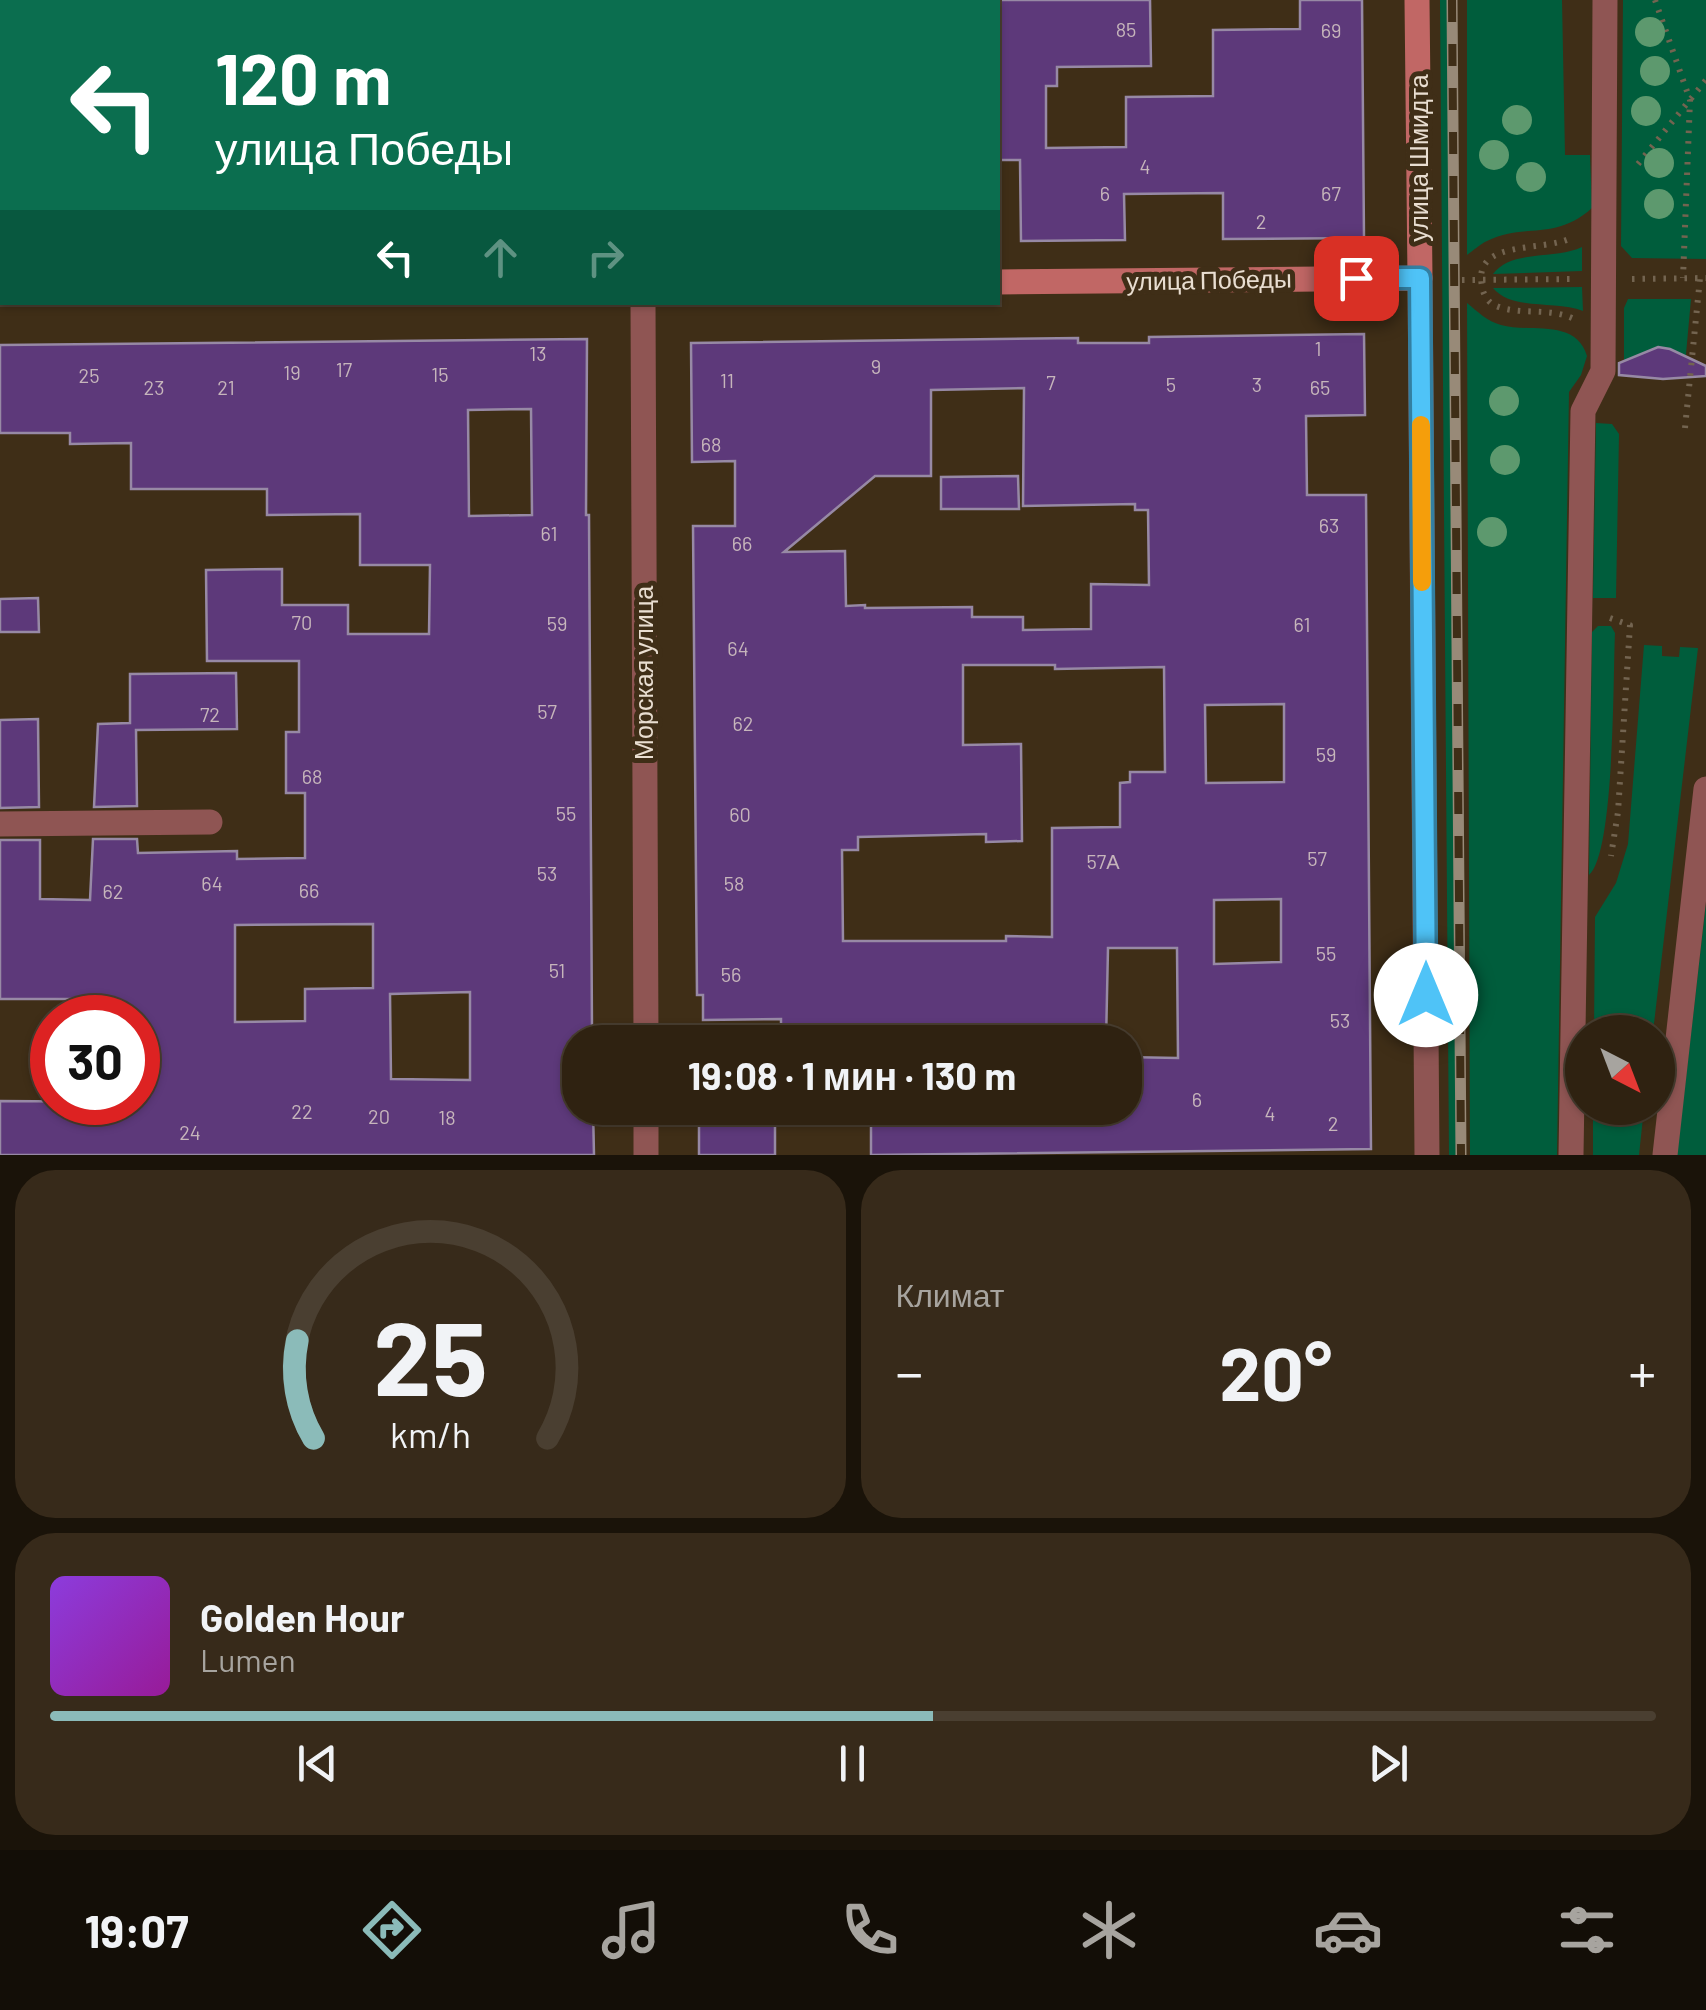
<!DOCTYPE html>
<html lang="ru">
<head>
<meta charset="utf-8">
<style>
  :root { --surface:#2f2211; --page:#372a1a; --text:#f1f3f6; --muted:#a7a49f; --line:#4a3f31; --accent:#8bbbb9 }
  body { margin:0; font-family:Barlow,sans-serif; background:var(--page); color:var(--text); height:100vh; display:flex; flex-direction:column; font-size:38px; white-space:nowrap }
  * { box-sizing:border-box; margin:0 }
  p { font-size:32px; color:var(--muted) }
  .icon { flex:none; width:55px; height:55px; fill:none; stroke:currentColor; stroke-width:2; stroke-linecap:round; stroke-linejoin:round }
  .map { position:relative; height:1155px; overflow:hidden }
  .drawer { display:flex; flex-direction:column; gap:15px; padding:15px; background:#1a1309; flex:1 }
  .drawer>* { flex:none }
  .banner { position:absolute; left:0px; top:0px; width:1000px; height:305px; box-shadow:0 2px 8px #0004,0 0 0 2px var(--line); background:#0b6e4f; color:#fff; overflow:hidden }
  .needle { width:65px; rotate:138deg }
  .tools { position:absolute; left:1565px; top:1015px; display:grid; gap:20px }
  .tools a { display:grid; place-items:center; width:110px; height:110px; border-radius:50%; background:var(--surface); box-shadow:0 2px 8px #0004,0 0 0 2px var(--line); font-size:50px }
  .speed { position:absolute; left:30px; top:995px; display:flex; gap:20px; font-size:50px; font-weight:700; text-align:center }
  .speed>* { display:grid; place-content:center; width:130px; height:130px; border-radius:50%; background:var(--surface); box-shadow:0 2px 8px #0004,0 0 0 2px var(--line); line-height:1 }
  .speed .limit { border:15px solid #d22; background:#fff; color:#111 }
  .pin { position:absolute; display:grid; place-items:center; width:85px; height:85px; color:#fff; margin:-42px; border-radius:20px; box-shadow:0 5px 15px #0006 }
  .me { position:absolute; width:110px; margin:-55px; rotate:0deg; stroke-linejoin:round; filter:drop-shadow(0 0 8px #0008) }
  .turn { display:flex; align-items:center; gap:35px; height:210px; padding:0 50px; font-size:45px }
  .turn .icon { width:130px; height:130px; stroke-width:2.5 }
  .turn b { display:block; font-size:70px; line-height:85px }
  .lanes { display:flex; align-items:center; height:95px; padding:0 50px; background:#0003; justify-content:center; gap:50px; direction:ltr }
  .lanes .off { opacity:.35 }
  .big { font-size:75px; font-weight:700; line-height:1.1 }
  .drawer .widget { flex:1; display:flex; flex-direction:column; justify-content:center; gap:15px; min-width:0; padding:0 35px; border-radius:40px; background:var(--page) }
  .drawer .dial { align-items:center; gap:0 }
  .dial svg { height:260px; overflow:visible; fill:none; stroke:var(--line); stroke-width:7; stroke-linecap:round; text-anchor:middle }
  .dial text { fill:var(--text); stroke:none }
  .song { display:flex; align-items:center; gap:30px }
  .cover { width:120px; height:120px; border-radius:15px; background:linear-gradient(135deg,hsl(270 70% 55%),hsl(300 70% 35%)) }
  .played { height:10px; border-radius:5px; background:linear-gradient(90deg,var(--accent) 55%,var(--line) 55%) }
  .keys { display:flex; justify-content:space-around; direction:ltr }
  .heat { display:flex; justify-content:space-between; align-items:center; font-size:55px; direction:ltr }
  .drawer .tiles { flex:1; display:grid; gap:15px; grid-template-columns:1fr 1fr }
  .widget:last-child { grid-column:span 2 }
  .trip { position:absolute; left:562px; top:1025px; width:580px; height:100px; border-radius:40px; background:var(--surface); box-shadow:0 2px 8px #0004,0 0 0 2px var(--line); font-weight:700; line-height:100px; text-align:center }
  .dock { display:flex; height:160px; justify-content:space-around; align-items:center; background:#130e07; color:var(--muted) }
  .dock .icon { width:70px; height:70px }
  .dock .on { color:var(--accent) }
  .dock b { font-size:45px; color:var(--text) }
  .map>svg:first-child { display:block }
  .green { fill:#005d3c }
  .building { fill:#5d397a; stroke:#9789a5; stroke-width:2.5; fill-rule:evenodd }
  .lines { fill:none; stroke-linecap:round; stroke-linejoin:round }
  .path { stroke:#736450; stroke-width:6; stroke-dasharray:2.5 8; stroke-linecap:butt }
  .lane { stroke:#8f5553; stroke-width:25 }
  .street { stroke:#8f5553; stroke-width:25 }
  .secondary { stroke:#c16765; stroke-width:25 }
  .rail-casing { stroke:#988a78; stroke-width:11 }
  .rail { stroke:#3f2e17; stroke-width:8; stroke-dasharray:22; stroke-linecap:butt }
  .tree { fill:#5d996e }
  .route-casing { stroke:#337fa1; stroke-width:25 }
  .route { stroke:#4fc3f7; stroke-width:18 }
  .slow { stroke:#f59e0b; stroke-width:18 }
  .labels { text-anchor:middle; stroke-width:10; stroke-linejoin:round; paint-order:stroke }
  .number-label { font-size:20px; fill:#c6b5bb }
  .street-label { font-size:25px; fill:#e9ded1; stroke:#3f2e17 }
</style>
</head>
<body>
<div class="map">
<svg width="1706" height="1155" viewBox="0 0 1706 1155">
  <rect width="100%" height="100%" fill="#3f2e17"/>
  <path class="green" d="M1440,0h10l8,1155h-9z
    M1467,0h95l3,155h25l2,53c-38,34 -68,14 -105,33 -7,3 -14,10 -20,14z
    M1623,0h83v259l-74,-1 -11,-12z
    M1582,247v24l-89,3c18,-25 62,-14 89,-27z
    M1582,287l1,24c-28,-11 -71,0 -90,-23z
    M1628,299h63l-7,77 -8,-24c-19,-9 -34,4 -52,13v-57z
    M1467,303c11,9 20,18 34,22 28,8 75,-7 86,31l-6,19 -12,17 -12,763h-87z
    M1596,423l16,1 7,10 -3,164h-23z
    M1598,626h13l4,7c-2,42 0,220 -26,242l3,-243z
    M1644,645l18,1v10l17,1 1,-10 18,1 -45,384h-59l1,-115 21,-34 12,-39z
    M1706,903v252h-29z
    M1593,1108h51l-5,47h-46z"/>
  <path class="building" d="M998,0h152l1,66 -94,1v19h-11v62l80,-1v-50l87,-1v-66l87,-1v-29h62l2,238 -141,1v-46l-99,1 1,46 -104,1 -1,-81h-22z
    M1364,334l1,81 -59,1 1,79h59l5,654 -500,6v-43l254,-4v-51l53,1 -1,-110h-69l-2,94h-325v-23l-78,1v-25h-6l-4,-469h42v-65l-43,1 -1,-119 387,-5v5h71v-6zM1024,388l-1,118 112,-2v6h13l1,75 -58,-1v45l-68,1v-13h-51v-10l-107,1v-3l-19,1 -1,-55 -61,1 91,-76h56v-86zM963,665h92v4l109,-2 1,105h-35v10l-10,1v44l-68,1v109l-46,-1v5h-163l-1,-91h16v-13l128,-3v8l36,-1 -1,-97 -58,1zM1284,704v78l-78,1 -1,-78zM1281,899v63l-67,2v-64z
    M587,339l-1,176h3l3,517 -12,-1v77h13l1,47h-594v-54l138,1v-84h-26v-19h-112v-159h40v59l50,1 3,-61h44l1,14 99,-2v8l68,-1v-65h-19v-61h13v-71h-92l-1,-91 76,-1v36h66v29h81l1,-69h-70v-51l-93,1v-26h-136v-46l-61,1v-11h-70v-88zM531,409l1,106 -63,1 -1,-106zM373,924v64l-68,1v32l-70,1v-97zM470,992v88l-79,-1 -1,-85z
    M1658,347l12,2 36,17v10l-43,3 -44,-4v-12z
    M1018,476l1,33h-78v-32z
    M38,598l1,34h-39v-33z
    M236,673l1,56 -101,1 1,76 -43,1 4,-83 32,-1v-49z
    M38,719l1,88 -39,1v-88z
    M699,1108h76v47h-76z"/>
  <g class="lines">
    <path class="path" d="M1655,0l35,100 -7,178
      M1638,164l68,-84
      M1632,279l74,-1
      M1462,280l113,-1
      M1572,318c-25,-11 -54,-2 -78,-13 -7,-4 -11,-11 -12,-19 -10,-48 63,-33 91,-49
      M1685,428l15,-150
      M1610,618l20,7 -12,187 -7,44"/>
    <path class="lane" d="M0,824l210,-2"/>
    <path class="street" d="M641,0v2
      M1420,278l7,877
      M643,302l3,740
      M646,1108v47
      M1571,1155l12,-744 20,-40 2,-371
      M1665,1155l41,-366"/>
    <path class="secondary" d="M998,282l422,-4 -3,-278
      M0,293h2"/>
    <defs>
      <path id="rail" d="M1452,0l9,1155"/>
    </defs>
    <use href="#rail" class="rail-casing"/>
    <use href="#rail" class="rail"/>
  </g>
  <g class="tree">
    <circle cx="1650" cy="32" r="15"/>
    <circle cx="1655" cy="71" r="15"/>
    <circle cx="1646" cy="111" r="15"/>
    <circle cx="1517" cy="120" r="15"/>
    <circle cx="1494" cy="155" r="15"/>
    <circle cx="1659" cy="163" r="15"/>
    <circle cx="1531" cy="177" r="15"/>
    <circle cx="1659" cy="204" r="15"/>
    <circle cx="1504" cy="401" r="15"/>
    <circle cx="1505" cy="460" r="15"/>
    <circle cx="1492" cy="532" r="15"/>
  </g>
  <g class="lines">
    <defs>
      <path id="route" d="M1356,278h64l6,717"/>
    </defs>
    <use href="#route" class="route-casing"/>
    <use href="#route" class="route"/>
    <path class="slow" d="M1421,425l1,157"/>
  </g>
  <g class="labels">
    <g class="number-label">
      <text x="1126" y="37">85</text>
      <text x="1331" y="38">69</text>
      <text x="1145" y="174">4</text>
      <text x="1105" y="201">6</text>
      <text x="1331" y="201">67</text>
      <text x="1261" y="229">2</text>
      <text x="1318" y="356">1</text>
      <text x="538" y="361">13</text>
      <text x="876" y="374">9</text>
      <text x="344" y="377">17</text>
      <text x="292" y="380">19</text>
      <text x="440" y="382">15</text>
      <text x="89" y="383">25</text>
      <text x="727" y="388">11</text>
      <text x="1051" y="390">7</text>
      <text x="1171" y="392">5</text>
      <text x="1257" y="392">3</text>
      <text x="154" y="395">23</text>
      <text x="226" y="395">21</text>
      <text x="1320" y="395">65</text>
      <text x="711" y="452">68</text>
      <text x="1329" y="533">63</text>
      <text x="549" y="541">61</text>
      <text x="742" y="551">66</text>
      <text x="302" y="630">70</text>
      <text x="557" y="631">59</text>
      <text x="1302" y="632">61</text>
      <text x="738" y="656">64</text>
      <text x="547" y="719">57</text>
      <text x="210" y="722">72</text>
      <text x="743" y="731">62</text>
      <text x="1326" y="762">59</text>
      <text x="312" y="784">68</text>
      <text x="566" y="821">55</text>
      <text x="740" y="822">60</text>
      <text x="1317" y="866">57</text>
      <text x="1103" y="869">57А</text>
      <text x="547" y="881">53</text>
      <text x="212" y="891">64</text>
      <text x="734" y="891">58</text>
      <text x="309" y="898">66</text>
      <text x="113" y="899">62</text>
      <text x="1326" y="961">55</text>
      <text x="557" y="978">51</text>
      <text x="731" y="982">56</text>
      <text x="1340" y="1028">53</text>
      <text x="1197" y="1107">6</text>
      <text x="302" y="1119">22</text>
      <text x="1270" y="1121">4</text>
      <text x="379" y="1124">20</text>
      <text x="447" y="1125">18</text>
      <text x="1333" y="1131">2</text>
      <text x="190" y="1140">24</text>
    </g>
    <g class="street-label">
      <text transform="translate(1419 158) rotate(-90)" y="9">улица Шмидта</text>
      <text transform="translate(1209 280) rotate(-1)" y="9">улица Победы</text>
      <text transform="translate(644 673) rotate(-90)" y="9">Морская улица</text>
    </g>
  </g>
</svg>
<div class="tools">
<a><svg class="needle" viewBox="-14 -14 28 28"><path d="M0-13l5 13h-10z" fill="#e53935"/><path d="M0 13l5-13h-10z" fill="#a7a49f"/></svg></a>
</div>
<div class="speed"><div class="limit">30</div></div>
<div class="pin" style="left:1356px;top:278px;background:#d93025"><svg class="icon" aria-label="arrive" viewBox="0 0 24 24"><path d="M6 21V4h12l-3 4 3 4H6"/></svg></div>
<svg class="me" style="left:1426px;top:995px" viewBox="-20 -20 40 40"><circle r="19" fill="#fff"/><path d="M0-13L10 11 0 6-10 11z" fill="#4fc3f7"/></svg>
<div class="trip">19:08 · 1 мин · 130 m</div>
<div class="banner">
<div class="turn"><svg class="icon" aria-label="left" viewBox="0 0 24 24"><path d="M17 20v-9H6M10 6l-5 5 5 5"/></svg><div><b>120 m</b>улица Победы</div></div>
<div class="lanes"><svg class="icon" aria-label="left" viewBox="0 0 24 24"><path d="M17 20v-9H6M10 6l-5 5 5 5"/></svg><svg class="icon off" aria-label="ahead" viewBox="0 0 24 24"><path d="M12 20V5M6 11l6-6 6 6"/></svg><svg class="icon off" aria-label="right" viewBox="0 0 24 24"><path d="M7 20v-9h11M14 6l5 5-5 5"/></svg></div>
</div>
</div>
<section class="drawer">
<div class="tiles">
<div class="widget dial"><svg viewBox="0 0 100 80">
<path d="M14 69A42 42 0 1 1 86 69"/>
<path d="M14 69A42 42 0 0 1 9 39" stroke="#8bbbb9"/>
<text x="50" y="56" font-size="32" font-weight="700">25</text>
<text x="50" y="72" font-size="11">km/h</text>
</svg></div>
<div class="widget"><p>Климат</p>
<div class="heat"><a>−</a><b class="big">20°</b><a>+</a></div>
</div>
<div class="widget">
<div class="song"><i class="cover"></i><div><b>Golden Hour</b><p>Lumen</p></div></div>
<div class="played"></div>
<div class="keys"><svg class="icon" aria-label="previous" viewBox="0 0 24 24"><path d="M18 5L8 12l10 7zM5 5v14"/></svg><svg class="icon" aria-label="pause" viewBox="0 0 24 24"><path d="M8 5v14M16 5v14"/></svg><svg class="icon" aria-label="next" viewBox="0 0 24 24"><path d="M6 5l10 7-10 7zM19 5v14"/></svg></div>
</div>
</div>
</section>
<nav class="dock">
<b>19:07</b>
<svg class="icon on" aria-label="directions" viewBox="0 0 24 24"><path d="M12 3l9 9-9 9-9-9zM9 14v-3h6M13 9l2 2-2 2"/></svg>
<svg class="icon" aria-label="music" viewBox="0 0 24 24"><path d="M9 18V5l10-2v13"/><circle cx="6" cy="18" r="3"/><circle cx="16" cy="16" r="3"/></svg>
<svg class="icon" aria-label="phone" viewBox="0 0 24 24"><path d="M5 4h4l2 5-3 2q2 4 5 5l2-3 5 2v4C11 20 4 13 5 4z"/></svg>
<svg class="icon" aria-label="climate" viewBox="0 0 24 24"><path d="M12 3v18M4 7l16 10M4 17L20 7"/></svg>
<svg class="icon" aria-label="car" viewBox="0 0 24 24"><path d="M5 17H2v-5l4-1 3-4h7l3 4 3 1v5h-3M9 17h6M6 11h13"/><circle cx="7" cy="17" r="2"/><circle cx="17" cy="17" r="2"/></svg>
<svg class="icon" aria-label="filters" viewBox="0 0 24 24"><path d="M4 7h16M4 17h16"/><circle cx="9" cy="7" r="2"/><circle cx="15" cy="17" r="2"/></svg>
</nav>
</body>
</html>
